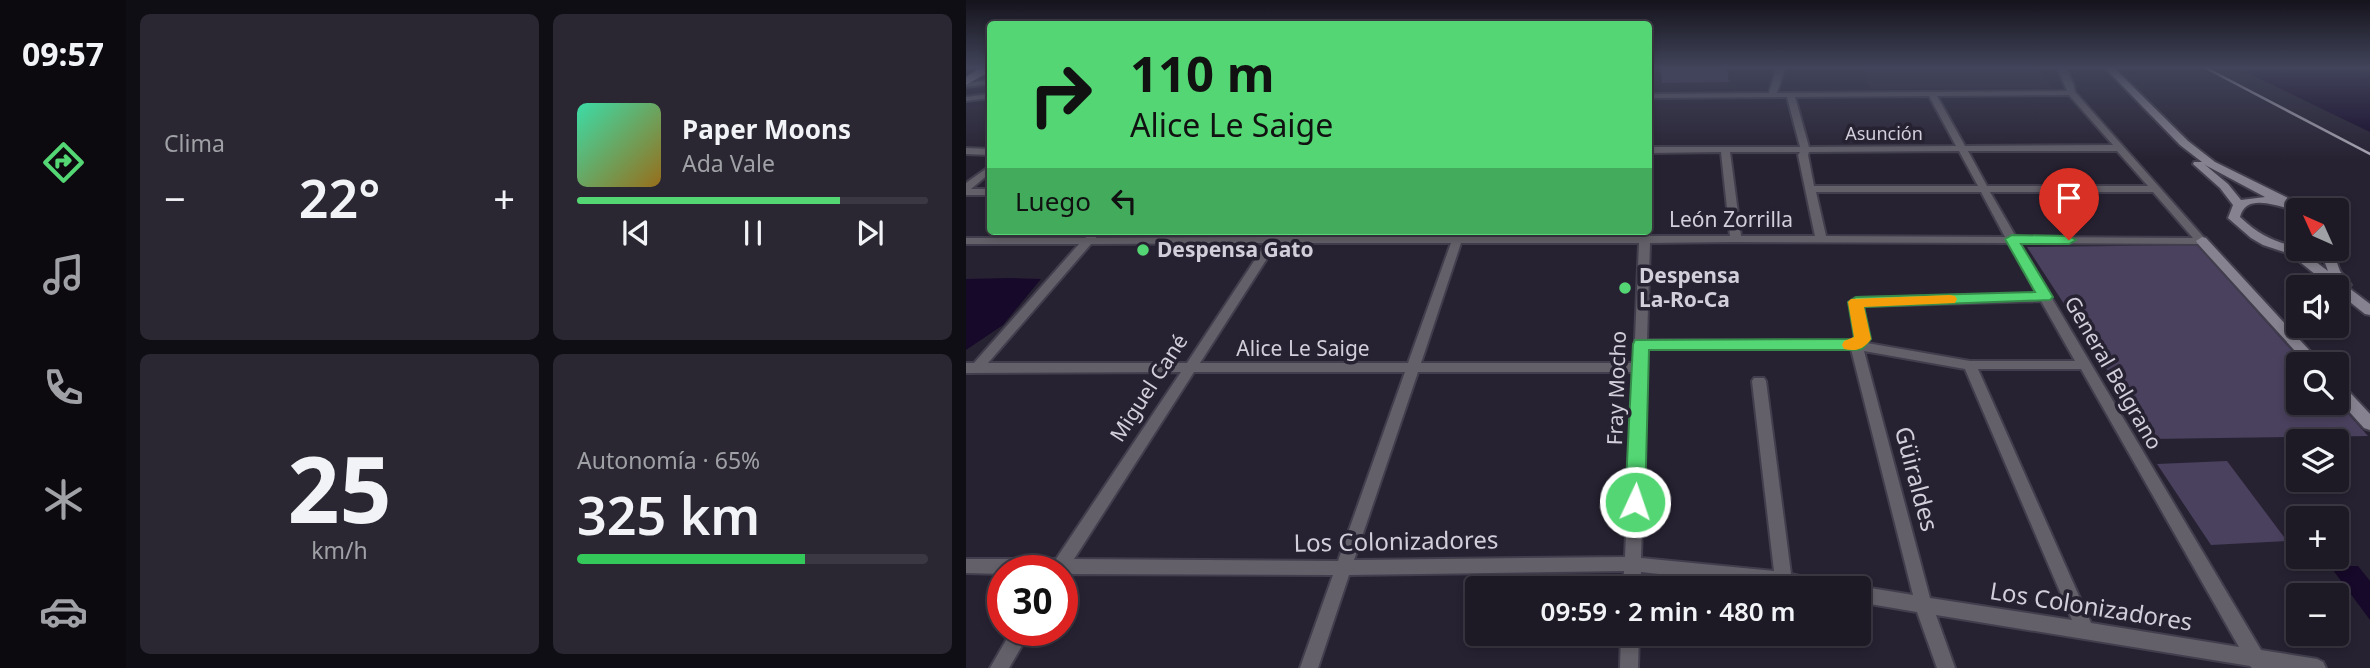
<!DOCTYPE html>
<html lang="es">
<head>
<meta charset="utf-8">
<style>
  :root { --surface:#1d1a26; --page:#2a2732; --text:#f1f3f6; --muted:#a0a1a7; --line:#3b3843; --accent:#53d673 }
  body { margin:0; font-family:"Noto Sans",sans-serif; background:var(--page); color:var(--text); height:100vh; display:flex; flex-direction:column; font-size:26px; white-space:nowrap }
  * { box-sizing:border-box; margin:0 }
  p { font-size:23px; color:var(--muted) }
  .icon { flex:none; width:38px; height:38px; fill:none; stroke:currentColor; stroke-width:2; stroke-linecap:round; stroke-linejoin:round }
  .map { position:relative; flex:1; overflow:hidden }
  .side { display:flex; flex-direction:column; gap:14px; padding:14px; background:#100e15; width:840px }
  .side>* { flex:none }
  .top-card { position:absolute; left:21px; top:21px; width:665px; height:214px; border-radius:7px; box-shadow:0 4px 10px #0003,0 0 0 2px var(--line); background:#53d673; color:#111; overflow:hidden }
  .needle { width:46px; rotate:315deg }
  .controls { position:absolute; left:1320px; top:198px; display:grid; gap:14px }
  .controls a { display:grid; place-items:center; width:63px; height:63px; border-radius:7px; background:var(--surface); box-shadow:0 4px 10px #0003,0 0 0 2px var(--line); font-size:35px }
  .speed { position:absolute; left:21px; top:555px; display:flex; gap:14px; font-size:35px; font-weight:700; text-align:center }
  .speed>* { display:grid; place-content:center; width:91px; height:91px; border-radius:50%; background:var(--surface); box-shadow:0 4px 10px #0003,0 0 0 2px var(--line); line-height:1 }
  .speed .limit { border:10px solid #d22; background:#fff; color:#111 }
  .pin { position:absolute; display:grid; place-items:center; width:60px; height:60px; color:#fff; margin:-72px -30px; border-radius:50% 50% 50% 0; rotate:-45deg; box-shadow:0 0 7px #0007 }
  .pin .icon { rotate:45deg }
  .me { position:absolute; width:77px; margin:-38px; rotate:3deg; stroke-linejoin:round; filter:drop-shadow(0 0 5px #0008) }
  .turn { display:flex; align-items:center; gap:24px; height:147px; padding:0 28px; font-size:32px }
  .turn .icon { width:91px; height:91px; stroke-width:2.5 }
  .turn b { display:block; font-size:49px; line-height:60px }
  .then { display:flex; align-items:center; height:66px; padding:0 28px; background:#0003; gap:14px; font-size:26px }
  .big { font-size:52px; font-weight:600; line-height:1.1 }
  .side .widget { flex:1; display:flex; flex-direction:column; justify-content:center; gap:10px; min-width:0; padding:0 24px; border-radius:10px; background:var(--page) }
  .side .dial { align-items:center; gap:0 }
  .dial b { font-size:91px; line-height:1 }
  .song { display:flex; align-items:center; gap:21px }
  .cover { width:84px; height:84px; border-radius:10px; background:linear-gradient(135deg,hsl(160 70% 55%),hsl(40 70% 35%)) }
  .played { height:7px; border-radius:4px; background:linear-gradient(90deg,var(--accent) 75%,var(--line) 75%) }
  .keys { display:flex; justify-content:space-around; direction:ltr }
  .heat { display:flex; justify-content:space-between; align-items:center; font-size:38px; direction:ltr }
  .charge { height:10px; border-radius:5px; background:linear-gradient(90deg,#34c759 65%,var(--line) 0) }
  .side .tiles { flex:1; display:grid; gap:14px; grid-template-columns:repeat(2,1fr) }
  .trip { position:absolute; left:499px; top:576px; width:406px; height:70px; border-radius:7px; background:var(--surface); box-shadow:0 4px 10px #0003,0 0 0 2px var(--line); font-weight:600; line-height:70px; text-align:center }
  main { display:flex; flex:1; min-height:0 }
  .dock { display:flex; flex-direction:column; width:126px; justify-content:space-around; align-items:center; background:#0c0a0f; color:var(--muted) }
  .dock .icon { width:49px; height:49px }
  .dock .active { color:var(--accent) }
  .dock b { font-size:32px; color:var(--text) }
  .map>svg:first-child { display:block }
  .built { fill:#2f283e }
  .green { fill:#4a415e }
  .water { fill:#160929 }
  .lines { fill:none; stroke-linecap:round; stroke-linejoin:round }
  .stream { stroke:#160929; stroke-width:2.5 }
  .street-casing { stroke:#423e4d; stroke-width:4 }
  .secondary-casing { stroke:#423e4d; stroke-width:4 }
  .primary-casing { stroke:#423e4d; stroke-width:3 }
  .street { fill:#636069; fill-rule:evenodd }
  .secondary { fill:#86828f; fill-rule:evenodd }
  .primary { fill:#a09bad; fill-rule:evenodd }
  .rail { stroke:#afabb7; stroke-width:2.5 }
  .route { fill:#53d673; stroke:#368b4b; stroke-width:2 }
  .slow { fill:#f59e0b }
  .poi-dot { fill:#53d673; stroke:#272232; stroke-width:2.5 }
  .labels { text-anchor:middle; stroke-width:7; stroke-linejoin:round; paint-order:stroke }
  .far-street-label { font-size:18px; fill:#d2cfda; stroke:#272232 }
  .street-label { font-size:21px; fill:#d2cfda; stroke:#272232 }
  .poi-label { font-size:21px; font-weight:bold; fill:#d2cfda; stroke:#272232; text-anchor:start }
  .near-street-label { font-size:24px; fill:#d2cfda; stroke:#272232 }
</style>
</head>
<body>
<main>
<nav class="dock">
<b>09:57</b>
<svg class="icon active" aria-label="directions" viewBox="0 0 24 24"><path d="M12 3l9 9-9 9-9-9zM9 14v-3h6M13 9l2 2-2 2"/></svg>
<svg class="icon" aria-label="music" viewBox="0 0 24 24"><path d="M9 18V5l10-2v13"/><circle cx="6" cy="18" r="3"/><circle cx="16" cy="16" r="3"/></svg>
<svg class="icon" aria-label="phone" viewBox="0 0 24 24"><path d="M5 4h4l2 5-3 2q2 4 5 5l2-3 5 2v4C11 20 4 13 5 4z"/></svg>
<svg class="icon" aria-label="climate" viewBox="0 0 24 24"><path d="M12 3v18M4 7l16 10M4 17L20 7"/></svg>
<svg class="icon" aria-label="car" viewBox="0 0 24 24"><path d="M5 17H2v-5l4-1 3-4h7l3 4 3 1v5h-3M9 17h6M6 11h13"/><circle cx="7" cy="17" r="2"/><circle cx="17" cy="17" r="2"/></svg>
</nav>
<section class="side">
<div class="tiles">
<div class="widget"><p>Clima</p>
<div class="heat"><a>−</a><b class="big">22°</b><a>+</a></div>
</div>
<div class="widget">
<div class="song"><i class="cover"></i><div><b>Paper Moons</b><p>Ada Vale</p></div></div>
<div class="played"></div>
<div class="keys"><svg class="icon" aria-label="previous" viewBox="0 0 24 24"><path d="M18 5L8 12l10 7zM5 5v14"/></svg><svg class="icon" aria-label="pause" viewBox="0 0 24 24"><path d="M8 5v14M16 5v14"/></svg><svg class="icon" aria-label="next" viewBox="0 0 24 24"><path d="M6 5l10 7-10 7zM19 5v14"/></svg></div>
</div>
<div class="widget dial"><b>25</b><p>km/h</p></div>
<div class="widget"><p>Autonomía · 65%</p><b class="big">325 km</b><div class="charge"></div></div>
</div>
</section>
<div class="map">
<svg width="1404" height="668" viewBox="0 0 1404 668">
  <rect width="100%" height="100%" fill="#272232"/>
  <path class="built" d="M895,67h175l16,21 -181,1z"/>
  <path class="green" d="M695,67h65l3,15 -67,1z
    M1231,245l107,119h-6v38l38,-2 32,36 -216,3 -125,-192z
    M1261,461l60,80 -76,4 -54,-81z"/>
  <path class="water" d="M1269,67h120l15,7v58z
    M44,278l31,1 -38,46 -37,25v-71z
    M1364,566h28l12,15v39z"/>
  <g class="lines">
    <path class="stream" d="M694,94l75,-1"/>
    <defs>
      <path id="street" d="M682,67h5l-1,27 117,-1 8,-26h8l-8,26 290,-2 -10,-24h8l8,16 2,9 132,149 -5,3 -183,-1 242,407 56,9 6,3 3,6h-74l-2,-2 -314,-51 19,53h-18l-20,-56 -59,-10v-14h-5l5,-2 55,9 -62,-246 -204,-1 -6,210 133,13 -22,-190 2,-3h10l2,3 25,193 40,9 2,5h-48l-144,-16 -1,16h-16v-17l-275,4 -31,93h-18l33,-93 -268,-1 -3,2v-6h-59v4l-37,-1v-14h90l125,-187 -215,1v-10h8l105,-119h-113v-6h119l7,-5 4,1v4l175,-1 4,-6h10l-4,6h172l2,-6h10l-2,6 177,-1v-5l8,-1 2,6h80l-9,-84 -73,1v-6h152l-13,-50 -139,1zM1103,95l44,50 -148,1 -28,-50zM963,96l27,50 -147,1 -14,-50zM993,151l19,35h-164l-6,-31 1,-3zM1002,151h149l31,35h-161zM764,152h70l-2,3 17,81h-74zM850,192h165l24,45 -179,-1zM1024,192h163l40,46 -177,-1zM767,242l276,1 28,51 -181,4 -6,4 7,36 -4,3 -206,-1 3,-97zM300,243l-79,120h-199l103,-119zM311,243h174l-43,120h-208zM495,243h178l-5,120h-213zM1075,301l34,60h-105l-103,-18 2,-4 -6,-33zM898,351l101,18 107,251 -142,-22zM1012,369h103l158,278 -148,-24zM228,372h211l-67,189 -264,-2zM452,372h215l-8,185 -271,3z
        M24,80v4l-24,3v-4z
        M24,94v4l-24,3v-4z
        M0,148l24,1v6l-24,-1z
        M24,166v7l-19,16h19v6h-24v-12z
        M46,630h19l-22,38h-19z
        M655,634h18l-1,34h-18z"/>
      <path id="secondary" d="M1138,67h9l75,74 27,21 97,48c-5,0 -13,1 -17,0 -17,-3 -49,-18 -55,7 31,30 57,31 96,31v-22l4,1 7,15 -7,9 -7,1 7,19 11,14 -2,3 21,16v11l-5,-1 -29,-23v-4h-5l-41,-33 -27,-9 -12,-7 -23,-20 5,-13 -13,-17 -27,-24 1,-2h8l-22,-17zM1238,164l3,2 58,31 -24,3 -13,-16zM1356,255l6,16 -20,-15z
        M1236,237l4,1 116,126h-15l-109,-120 -2,-3z
        M1370,382l5,1 29,31v16l-6,-2 -28,-31z"/>
      <path id="primary" d="M16,67h8v4l-24,14v-8z"/>
    </defs>
    <use href="#street" class="street-casing"/>
    <use href="#secondary" class="secondary-casing"/>
    <use href="#primary" class="primary-casing"/>
    <use href="#street" class="street"/>
    <use href="#secondary" class="secondary"/>
    <use href="#primary" class="primary"/>
    <path class="rail" d="M1238,67l166,87"/>
  </g>
  <linearGradient id="sky" x2="0" y2="1"><stop stop-color="#15131c"/><stop offset="0.42" stop-color="#41445a"/><stop offset="1" stop-color="#41445a" stop-opacity="0"/></linearGradient>
  <rect width="1404" height="161" fill="url(#sky)"/>
  <path class="route" d="M1046,235l57,1 7,4 -7,4h-48l32,53 -3,3 -186,7 7,32 -9,10 -6,1h-207l-4,152 -3,5 -7,3 -7,-3 -3,-5 8,-158 2,-4 217,-1 2,-2 -6,-35 8,-5 179,-5 -30,-53z"/>
  <path class="slow" d="M984,295l5,1 2,3 -2,4 -91,4 7,32c-7,10 -15,13 -27,10l-2,-4 2,-4 10,-4 -6,-35 3,-3z"/>
  <g class="poi-dot">
    <circle cx="177" cy="250" r="7"/>
    <circle cx="659" cy="288" r="7"/>
  </g>
  <g class="labels">
    <g class="far-street-label">
      <text x="918" y="140">Asunción</text>
    </g>
    <g class="street-label">
      <text x="765" y="227">León Zorrilla</text>
      <text x="337" y="356">Alice Le Saige</text>
      <text transform="translate(1147 373) rotate(60)" y="7">General Belgrano</text>
      <text transform="translate(183 388) rotate(-57)" y="7">Miguel Cané</text>
      <text transform="translate(651 388) rotate(-88)" y="7">Fray Mocho</text>
    </g>
    <g class="poi-label">
      <text x="191" y="257">Despensa Gato</text>
      <text x="673" y="283">Despensa<tspan x="673" dy="24">La-Ro-Ca</tspan></text>
    </g>
    <g class="near-street-label">
      <text transform="translate(950 479) rotate(75)" y="8">Güiraldes</text>
      <text transform="translate(430 542) rotate(-1)" y="8">Los Colonizadores</text>
      <text transform="translate(1125 607) rotate(9)" y="8">Los Colonizadores</text>
    </g>
  </g>
</svg>
<div class="controls">
<a><svg class="needle" viewBox="-14 -14 28 28"><path d="M0-13l5 13h-10z" fill="#e53935"/><path d="M0 13l5-13h-10z" fill="#a0a1a7"/></svg></a>
<a><svg class="icon" aria-label="sound" viewBox="0 0 24 24"><path d="M4 9h4l5-4v14l-5-4H4zM17 9q2 3 0 6"/></svg></a>
<a><svg class="icon" aria-label="search" viewBox="0 0 24 24"><circle cx="10" cy="10" r="6"/><path d="M15 15l6 6"/></svg></a>
<a><svg class="icon" aria-label="layers" viewBox="0 0 24 24"><path d="M12 4l9 5-9 5-9-5zM3 14l9 5 9-5"/></svg></a>
<a>+</a>
<a>−</a>
</div>
<div class="speed"><div class="limit">30</div></div>
<div class="pin" style="left:1103px;top:240px;background:#d93025"><svg class="icon" aria-label="arrive" viewBox="0 0 24 24"><path d="M6 21V4h12l-3 4 3 4H6"/></svg></div>
<svg class="me" style="left:669px;top:502px" viewBox="-20 -20 40 40"><circle r="17" fill="#53d673" stroke="#fff" stroke-width="3"/><path d="M0-11L8 9 0 5-8 9z" fill="#fff"/></svg>
<div class="trip">09:59 · 2 min · 480 m</div>
<div class="top-card">
<div class="turn"><svg class="icon" aria-label="right" viewBox="0 0 24 24"><path d="M7 20v-9h11M14 6l5 5-5 5"/></svg><div><b>110 m</b>Alice Le Saige</div></div>
<div class="then">Luego<svg class="icon" aria-label="left" viewBox="0 0 24 24"><path d="M17 20v-9H6M10 6l-5 5 5 5"/></svg></div>
</div>
</div>
</main>
</body>
</html>
